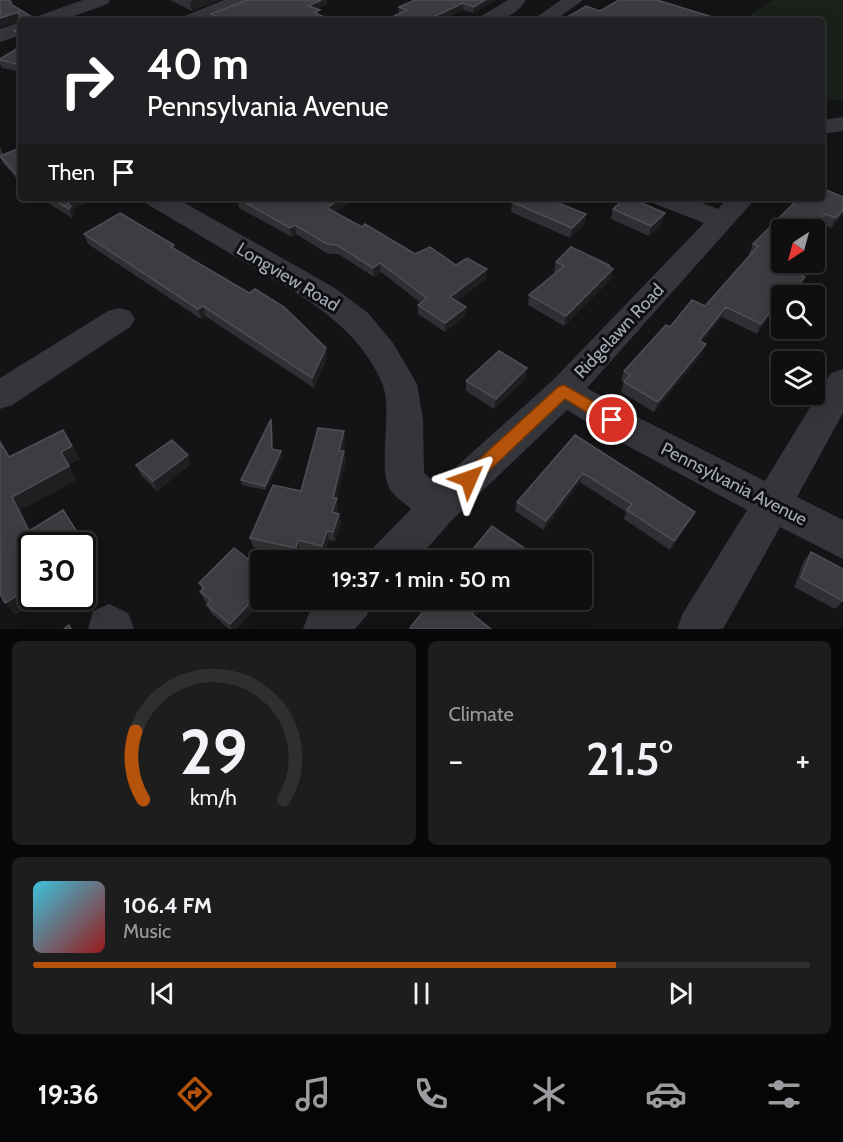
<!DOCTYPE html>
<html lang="en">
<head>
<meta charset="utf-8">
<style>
  :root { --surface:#0f0f10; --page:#1d1d1e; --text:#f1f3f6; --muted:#9b9c9f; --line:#2f2f30; --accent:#b45309 }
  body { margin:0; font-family:Cabin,sans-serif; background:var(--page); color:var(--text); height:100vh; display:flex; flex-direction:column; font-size:22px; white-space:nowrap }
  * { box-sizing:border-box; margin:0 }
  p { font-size:20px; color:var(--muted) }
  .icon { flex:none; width:33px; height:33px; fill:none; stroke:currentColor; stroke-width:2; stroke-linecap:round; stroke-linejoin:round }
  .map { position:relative; height:629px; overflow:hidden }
  .panel { display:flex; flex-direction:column; gap:12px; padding:12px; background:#080809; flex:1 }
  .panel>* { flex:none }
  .guide { position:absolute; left:18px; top:18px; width:807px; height:183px; border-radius:6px; box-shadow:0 3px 15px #0003,0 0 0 2px var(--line); background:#202124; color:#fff; overflow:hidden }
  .needle { width:39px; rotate:216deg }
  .tools { position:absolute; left:771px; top:219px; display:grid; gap:12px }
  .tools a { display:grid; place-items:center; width:54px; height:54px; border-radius:6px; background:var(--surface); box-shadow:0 3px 15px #0003,0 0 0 2px var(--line); font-size:30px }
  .speed { position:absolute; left:18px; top:532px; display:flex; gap:12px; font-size:30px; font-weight:700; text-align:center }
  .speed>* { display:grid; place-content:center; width:78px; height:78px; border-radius:50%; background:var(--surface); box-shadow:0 3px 15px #0003,0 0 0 2px var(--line); line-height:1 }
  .speed .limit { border:3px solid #111; border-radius:9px; background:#fff; color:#111 }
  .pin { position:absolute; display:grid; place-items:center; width:51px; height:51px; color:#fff; margin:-26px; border:3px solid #fff; border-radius:50%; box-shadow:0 2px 6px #0007 }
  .me { position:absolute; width:66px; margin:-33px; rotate:47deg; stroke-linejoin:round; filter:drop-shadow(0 0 4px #0008) }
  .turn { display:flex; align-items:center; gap:21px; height:126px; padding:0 30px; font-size:27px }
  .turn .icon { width:78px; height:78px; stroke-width:2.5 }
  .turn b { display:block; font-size:42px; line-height:51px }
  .then { display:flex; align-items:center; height:57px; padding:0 30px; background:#0003; gap:12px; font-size:22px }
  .big { font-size:45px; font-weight:600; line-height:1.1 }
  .panel .tile { flex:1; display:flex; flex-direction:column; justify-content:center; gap:9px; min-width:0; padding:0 21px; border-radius:9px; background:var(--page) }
  .panel .dial { align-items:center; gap:0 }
  .dial svg { height:156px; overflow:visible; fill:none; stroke:var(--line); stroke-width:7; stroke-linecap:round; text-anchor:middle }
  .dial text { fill:var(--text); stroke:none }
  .song { display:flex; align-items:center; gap:18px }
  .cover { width:72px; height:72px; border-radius:9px; background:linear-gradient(135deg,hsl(190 70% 55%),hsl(0 70% 35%)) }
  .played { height:6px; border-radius:3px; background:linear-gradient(90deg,var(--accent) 75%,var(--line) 75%) }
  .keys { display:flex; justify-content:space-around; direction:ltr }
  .heat { display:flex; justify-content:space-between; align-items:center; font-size:33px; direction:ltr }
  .panel .tiles { flex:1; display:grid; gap:12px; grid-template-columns:1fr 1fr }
  .tile:last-child { grid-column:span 2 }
  .trip { position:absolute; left:250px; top:550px; width:342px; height:60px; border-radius:6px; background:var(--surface); box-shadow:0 3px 15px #0003,0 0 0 2px var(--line); font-weight:600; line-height:60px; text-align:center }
  .dock { display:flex; height:96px; justify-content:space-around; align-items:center; background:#060606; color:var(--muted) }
  .dock .icon { width:42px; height:42px }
  .dock .on { color:var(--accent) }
  .dock b { font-size:27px; color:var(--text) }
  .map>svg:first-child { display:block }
  .green { fill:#1a211b }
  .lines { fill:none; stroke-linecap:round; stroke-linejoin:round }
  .minor { fill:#35363b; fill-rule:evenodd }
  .wall { fill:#303034 }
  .shaded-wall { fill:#1f1f22 }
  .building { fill:#3c3d42; stroke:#4d4f54; stroke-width:1.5 }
  .route { fill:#b45309; stroke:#753606; stroke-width:1.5 }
  .labels { text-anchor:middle; stroke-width:6; stroke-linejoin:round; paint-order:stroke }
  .street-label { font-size:18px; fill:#a5abb7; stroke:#0f0f11 }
</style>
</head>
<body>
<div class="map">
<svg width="843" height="629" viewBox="0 0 843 629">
  <rect width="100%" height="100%" fill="#141416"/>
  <path class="green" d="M772,0h71v100l-21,-1v-78h-81z"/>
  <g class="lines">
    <path class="minor" d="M83,0h27l-2,4 -48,17h-28l3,-4z
      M224,0h26l-2,4 -42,17h-27l3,-4z
      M508,0h18c-12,20 -31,21 -53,21z
      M561,0h22l-29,21h-23z
      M21,22v13l-21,7v-13z
      M843,117v14l-21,3v-14z
      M143,198h33l159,90 33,25 25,30 24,41 6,36 1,53 13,11 115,-103 152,-158 -49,-19 -4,-6h38l29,11 10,-11h28l-169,190 54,31 124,62 66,-108 12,-4v44l-46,84 46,23v39l-63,-32 -57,102h-46l6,-16 64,-103 -132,-71 -48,-29 -115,110 -36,41h-48l6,-14 37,-38c-6,-6 -15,-11 -20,-18 -15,-21 3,-80 -9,-108 -25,-59 -82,-88 -134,-119 -34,-20 -67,-40 -101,-60z
      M119,308l11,3 5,8 -5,8 -118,78 -12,4v-31l108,-67z
      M322,600h52l-7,15 -12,14h-52l6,-16z
      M109,604l19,9 6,16h-46l5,-18z"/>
  </g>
  <path class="wall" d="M0,0l12,5 9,16v20l-4,-2 -3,-8 6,-4v-6l-20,6z
    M170,0h48l-26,11z
    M247,0h80v4l-11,5 4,6 16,6h-124l-1,-7z
    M415,0h81l-23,13 -10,-3 -24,11h-45v-5l5,-3v-6z
    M21,46v26l-19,-4 -2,-4v-5z
    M0,147l3,7 18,-5v35l-18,-21 -2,-5h-1z
    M843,197v18l-12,13 -10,-5 -7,8v-1h-32l13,32 -6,8 16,7 -4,10 -8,9h-11v6l-2,-1 -23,33 -35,-17 -20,25v12l-48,58 -33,-20 3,-10 -3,-1 3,-10 46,-44 35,-21 46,-51 -2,-1 4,-10z
    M40,198h48l1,2 -17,10 2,5 -2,3z
    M237,198h109l1,6 -12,8 27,15 53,27 41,11 30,14 -29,22 8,15 -20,16 -27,-18v-9l3,-2 -40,-31 -7,5 -36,-23h-10l-32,-20 -4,3 -53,-29z
    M511,198h35l40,16 -2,10 -14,14 -59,-26 1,-10 3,-2z
    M613,209l52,4 -3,10 -13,13 -38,-17z
    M84,234l92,16 151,108 -13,30 -109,-72 -4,3 -113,-75z
    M556,262l53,3v2l2,12 -47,47 -36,-21 1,-10 27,-22 -2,-1z
    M526,378l-32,31 -28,-18v-10z
    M271,419l1,5 1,25 8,2 1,5 -16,34 -24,-5 -1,-5z
    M344,431l1,10 -2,10h1l2,10 -10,37 2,10 -1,5 2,1 2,9 -6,18 -6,-1 -5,15 -24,-5 -2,7 -45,-10 -3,-9 51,-47z
    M575,435l115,86 -20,29 -46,-31 2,-7 -46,-30 -36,48 -29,-19 2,-9z
    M191,464l-34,27 -16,-16 -5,-10z
    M811,552l32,49 -8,8 -41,-22 10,-26z
    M199,583l62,17h3l-28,29h-7l-18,-16 -4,-8 1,-1 -4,-4 -4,-8 2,-2z"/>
  <path class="shaded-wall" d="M195,0h23l-26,11 -2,-9z
    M321,0h6v4l-18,8 -1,-6z
    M485,0h11l-23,13 1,-6z
    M463,3v7l-24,11h-14z
    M19,12l3,8 -22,7v-9z
    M262,16l1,5h-13z
    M74,198h14l1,2 -17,10 2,5 -2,3 -5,-16z
    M341,198h5l1,6 -19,13 -1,-9z
    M843,210v5l-12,13 5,-10z
    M665,213l-3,10 -13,13 2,-10z
    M586,214l-2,10 -14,14 2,-10z
    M825,214l-4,9 -7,8v-1h-3z
    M295,225l1,9 -4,3 -2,-9z
    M791,262h4l-13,16 5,-10z
    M380,263l1,9 -7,5 -1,-9z
    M487,269l-1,10 -36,27v-9z
    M613,269l-2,10 -47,47 2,-10z
    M805,277l-4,10 -8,9h-3z
    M784,291l-4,10 -23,33 4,-10z
    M203,306l2,10 -4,3 -3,-10z
    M466,307l-1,9 -20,16v-9z
    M726,307l-4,10 -26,34 3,-10z
    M706,344l-4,10 -48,58 4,-10z
    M326,348l1,10 -13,30 -2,-10z
    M527,368l-1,10 -32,31 2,-10z
    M271,419l1,5 1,30 -1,-5z
    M344,431l1,10 -5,19 -1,-9z
    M72,446l8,13 -11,6 8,15 -56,30 16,34 -8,-13 -17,-34 49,-45z
    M281,451l1,5 -16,34 -1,-4z
    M344,451l2,10 -11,43 2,-6 1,10 -4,13 -2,-9 1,-14z
    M188,455l3,9 -34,27 -4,-10z
    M583,473l-3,9 -36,48 2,-9z
    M695,512l-5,9 -20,29 4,-9z
    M339,514l2,9 -6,18 -2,-9z
    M327,531l2,9 -5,15 -2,-9z
    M298,540l2,10 -2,7 -2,-9z
    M85,544l7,13 -7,4 3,6 -6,4v-25z
    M524,548l-2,9 -3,4h-6z
    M32,586v11h10l-27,18 -10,-12z
    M261,591v9h3l-28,29h-4l-2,-5z
    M483,600h6l-18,23 1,-9z"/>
  <path class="building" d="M0,0h10l2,5 27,16h-18v14l-7,-4 6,-4 -1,-15 -19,6z
    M247,0h74l-13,6 12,4 -6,3 22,8h-63l-11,-5 -12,5h-23l-16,-7z
    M415,0h70l-11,7 -11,-4 -38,18h-19l-12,-5 13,-6 -8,-3z
    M619,0h38l62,19 -4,2h-145l-6,-2 22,-13 14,5z
    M21,46v19l-21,-5v-1z
    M17,149h4v31l-21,-24z
    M822,188l21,9v13l-7,8 -11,-4 -14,16h-29v32h9l-4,6 18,9 -14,17 -7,-3 -23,33 -35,-17 -27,34 7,3 -48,58 -34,-20 6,-7 -6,-4 42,-46 4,2 22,-27 13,6 53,-60 -5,-2 46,-46h23z
    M51,198h23l-7,4 4,4 -2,3z
    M237,198h104l-14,10 35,19 3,-3 50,30 15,-7 26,18 11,-7 20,11 -37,28 16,10 -21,16 -27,-18 9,-7 -47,-35 -7,5 -36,-23 -10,-1 -32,-19 -5,3z
    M517,198h29l40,16 -14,14 -60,-26z
    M625,198h5l35,15 -14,13 -38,-17z
    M120,213l54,32 -3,2 78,46 6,-4 29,18 42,41 -14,30 -109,-72 -5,3 -114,-75z
    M571,247l38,18 -1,1 5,3 -47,47 -37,-21 35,-29 -8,-4z
    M499,351l28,17 -31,31 -30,-18z
    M271,419l1,30 9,2 -16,35 -24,-6z
    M318,428l26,3 -5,20h5l-11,47h4l-5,14 7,2 -6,18 -6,-1 -5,15 -24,-6 -2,8 -46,-10 23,-53 28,6z
    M63,430l9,16 -11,6 8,14 -57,31 17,34 34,-21 22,34 -3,2h-50v40l-27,17 -5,-9v-152l9,15z
    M575,435l120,77 -21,29 -47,-31 5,-6 -49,-31 -37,48 -29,-19z
    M172,440l16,15 -35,26 -17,-16z
    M492,526l32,22 -11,13h-50z
    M234,548l27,21v22l-31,33 -23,-19 4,-5 -11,-8 4,-4 -5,-5z
    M811,552l32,17v32l-42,-23z
    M432,600h51l-11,14 19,15h-80l-1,-1z
    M69,625l2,4h-7z"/>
  <path class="route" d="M564,385l53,30 2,5 -2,4h-11l-41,-25 -90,85h-12l-2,-5 2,-5 95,-87z"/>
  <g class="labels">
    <g class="street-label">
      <text transform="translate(288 277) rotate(31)" y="6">Longview Road</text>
      <text transform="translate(619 331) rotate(-47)" y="6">Ridgelawn Road</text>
      <text transform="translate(734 484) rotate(27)" y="6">Pennsylvania Avenue</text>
    </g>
  </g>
</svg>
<div class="tools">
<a><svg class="needle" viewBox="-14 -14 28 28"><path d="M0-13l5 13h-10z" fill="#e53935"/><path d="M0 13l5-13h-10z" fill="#9b9c9f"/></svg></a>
<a><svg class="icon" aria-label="search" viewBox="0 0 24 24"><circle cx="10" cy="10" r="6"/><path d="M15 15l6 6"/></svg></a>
<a><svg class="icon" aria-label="layers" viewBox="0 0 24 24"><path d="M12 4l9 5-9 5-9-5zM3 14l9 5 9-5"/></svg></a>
</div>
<div class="speed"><div class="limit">30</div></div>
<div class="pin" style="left:612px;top:420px;background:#d93025"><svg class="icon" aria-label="arrive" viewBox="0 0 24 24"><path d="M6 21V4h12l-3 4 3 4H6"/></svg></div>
<svg class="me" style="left:469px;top:479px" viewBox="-20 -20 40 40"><path d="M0-17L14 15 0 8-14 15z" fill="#b45309" stroke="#fff" stroke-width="4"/></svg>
<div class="trip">19:37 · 1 min · 50 m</div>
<div class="guide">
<div class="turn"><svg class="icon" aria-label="right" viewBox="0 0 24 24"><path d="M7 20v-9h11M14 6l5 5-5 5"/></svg><div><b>40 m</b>Pennsylvania Avenue</div></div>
<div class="then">Then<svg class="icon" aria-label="arrive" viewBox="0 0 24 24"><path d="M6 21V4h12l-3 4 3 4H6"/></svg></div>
</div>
</div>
<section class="panel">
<div class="tiles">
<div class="tile dial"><svg viewBox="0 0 100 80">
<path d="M14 69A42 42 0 1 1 86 69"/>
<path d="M14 69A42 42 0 0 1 10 34" stroke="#b45309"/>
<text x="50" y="56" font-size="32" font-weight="700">29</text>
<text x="50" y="72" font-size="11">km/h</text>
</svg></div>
<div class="tile"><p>Climate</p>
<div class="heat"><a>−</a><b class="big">21.5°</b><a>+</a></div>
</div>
<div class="tile">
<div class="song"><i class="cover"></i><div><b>106.4 FM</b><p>Music</p></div></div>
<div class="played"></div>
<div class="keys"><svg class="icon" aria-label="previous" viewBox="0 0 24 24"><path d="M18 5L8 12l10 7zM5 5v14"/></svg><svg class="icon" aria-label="pause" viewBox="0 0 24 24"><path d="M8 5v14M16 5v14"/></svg><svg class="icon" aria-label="next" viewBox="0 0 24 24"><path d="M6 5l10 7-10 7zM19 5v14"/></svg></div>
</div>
</div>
</section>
<nav class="dock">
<b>19:36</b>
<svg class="icon on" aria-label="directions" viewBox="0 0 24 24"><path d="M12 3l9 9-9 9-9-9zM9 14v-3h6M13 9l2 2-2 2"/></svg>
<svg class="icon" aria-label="music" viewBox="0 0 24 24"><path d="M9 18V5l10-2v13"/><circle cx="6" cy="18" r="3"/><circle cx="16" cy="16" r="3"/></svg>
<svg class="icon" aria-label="phone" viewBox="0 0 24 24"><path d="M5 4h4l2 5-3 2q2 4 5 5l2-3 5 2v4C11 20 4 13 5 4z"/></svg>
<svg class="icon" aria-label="climate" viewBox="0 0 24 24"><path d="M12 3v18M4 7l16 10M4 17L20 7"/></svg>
<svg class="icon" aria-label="car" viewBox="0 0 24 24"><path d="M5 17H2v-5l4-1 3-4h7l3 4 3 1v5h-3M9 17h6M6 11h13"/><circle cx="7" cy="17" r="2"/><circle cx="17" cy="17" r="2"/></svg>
<svg class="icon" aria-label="filters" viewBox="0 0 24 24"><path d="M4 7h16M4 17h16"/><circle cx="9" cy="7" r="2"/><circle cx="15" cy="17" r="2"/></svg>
</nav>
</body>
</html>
